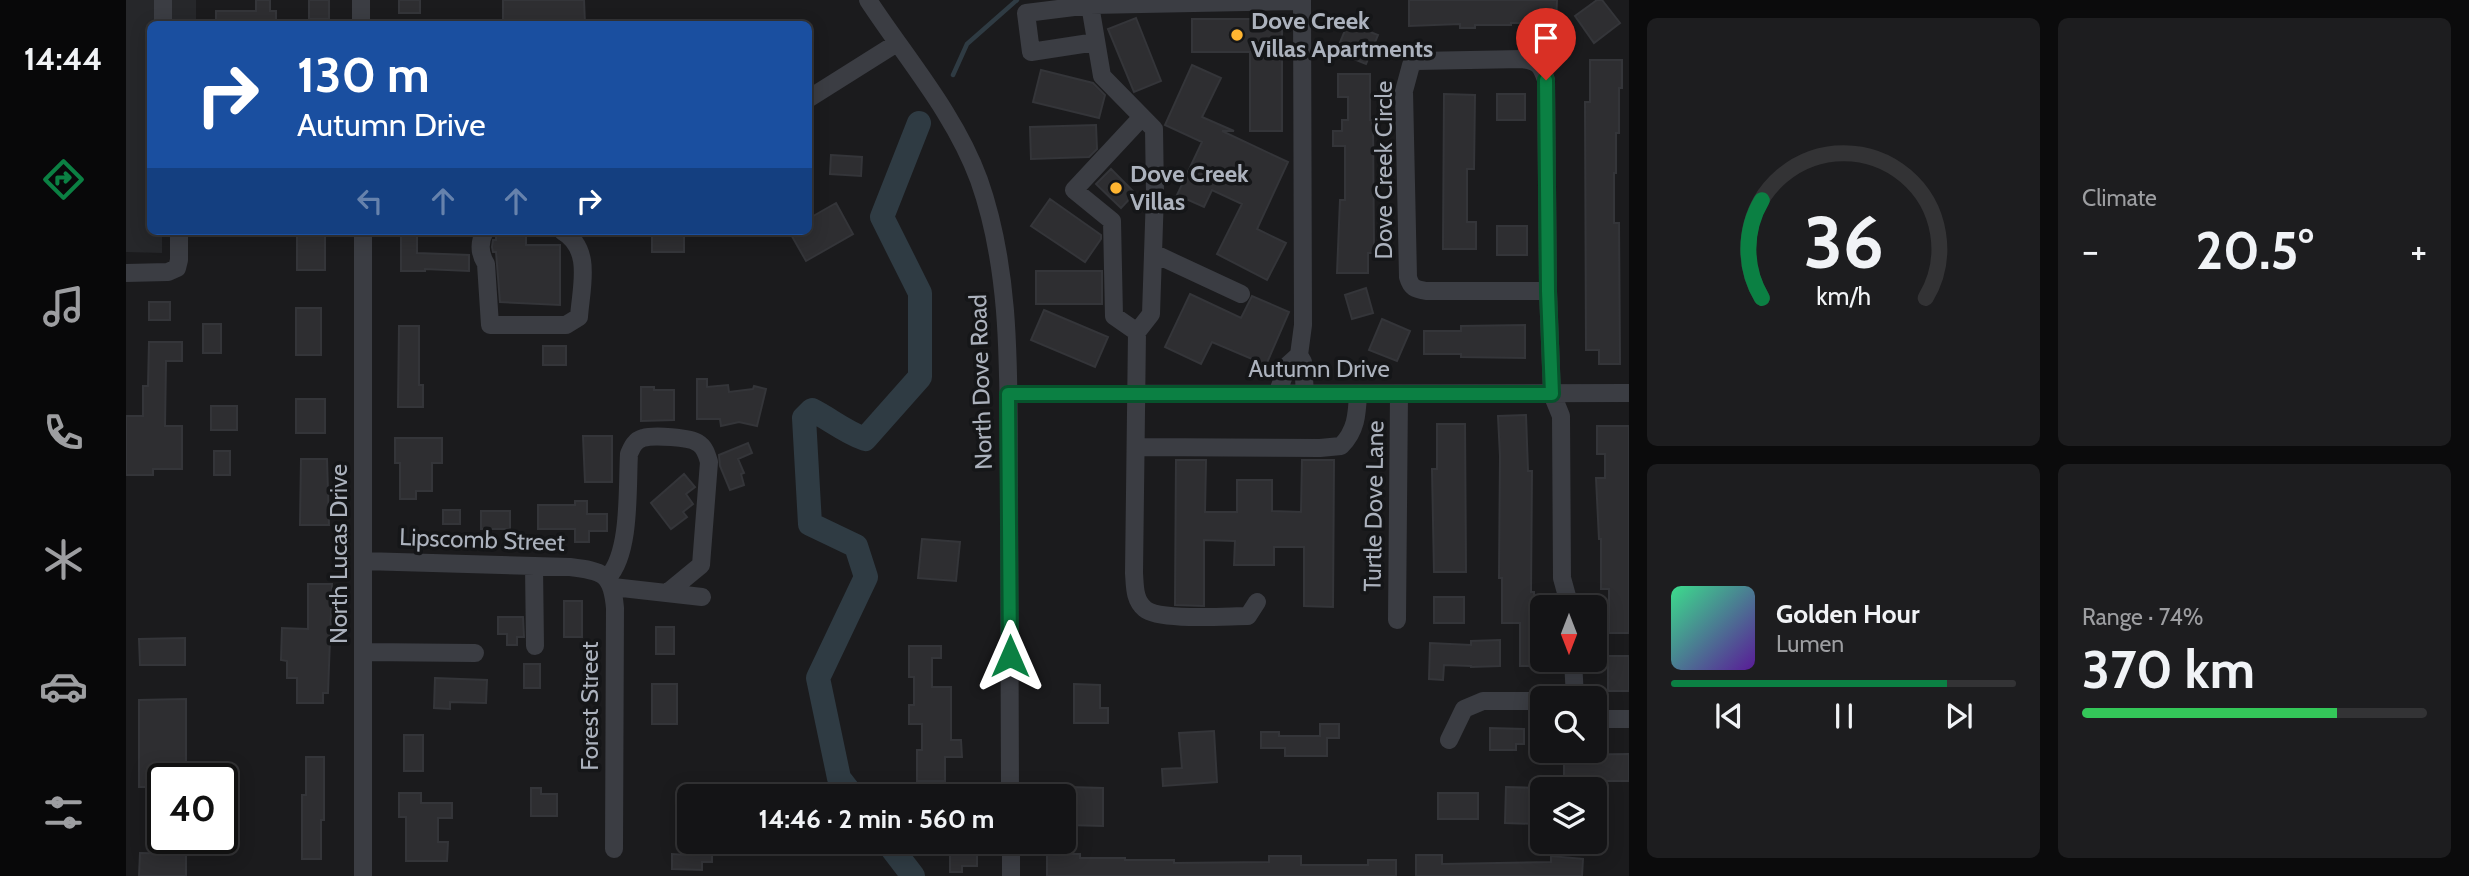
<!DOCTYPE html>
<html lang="en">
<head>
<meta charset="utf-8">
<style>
  :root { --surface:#141416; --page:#1d1d1f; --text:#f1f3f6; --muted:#9d9ea1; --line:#333335; --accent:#0b8043 }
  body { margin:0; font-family:Cabin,sans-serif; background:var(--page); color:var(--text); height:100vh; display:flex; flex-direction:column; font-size:26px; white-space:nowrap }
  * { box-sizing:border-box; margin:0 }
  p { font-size:23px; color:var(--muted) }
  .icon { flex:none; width:38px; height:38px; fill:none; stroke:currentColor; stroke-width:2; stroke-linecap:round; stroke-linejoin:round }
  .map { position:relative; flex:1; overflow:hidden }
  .drawer { display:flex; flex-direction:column; gap:18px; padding:18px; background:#0b0b0c; width:840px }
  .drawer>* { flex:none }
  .top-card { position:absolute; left:21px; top:21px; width:665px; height:214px; border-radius:10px; box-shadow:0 4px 18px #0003,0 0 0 2px var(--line); background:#1a4fa0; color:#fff; overflow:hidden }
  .needle { width:46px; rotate:180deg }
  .buttons { position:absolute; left:1404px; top:595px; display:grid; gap:14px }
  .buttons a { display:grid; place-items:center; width:77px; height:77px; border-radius:10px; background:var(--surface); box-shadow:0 4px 18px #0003,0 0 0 2px var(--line); font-size:35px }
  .speed { position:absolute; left:21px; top:763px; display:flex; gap:14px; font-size:35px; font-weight:700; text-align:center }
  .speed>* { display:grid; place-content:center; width:91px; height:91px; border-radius:50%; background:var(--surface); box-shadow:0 4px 18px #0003,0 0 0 2px var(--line); line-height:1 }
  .speed .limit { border:4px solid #111; border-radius:10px; background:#fff; color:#111 }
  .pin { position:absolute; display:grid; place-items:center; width:60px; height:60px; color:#fff; margin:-72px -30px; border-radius:50% 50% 50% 0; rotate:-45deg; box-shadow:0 0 7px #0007 }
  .pin .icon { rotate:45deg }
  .me { position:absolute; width:77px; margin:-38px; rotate:0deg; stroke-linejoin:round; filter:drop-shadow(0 0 5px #0008) }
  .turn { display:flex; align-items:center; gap:24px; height:147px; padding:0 35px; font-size:32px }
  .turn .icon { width:91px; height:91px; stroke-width:2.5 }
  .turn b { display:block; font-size:49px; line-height:60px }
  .lanes { display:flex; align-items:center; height:66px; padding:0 35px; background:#0003; justify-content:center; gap:35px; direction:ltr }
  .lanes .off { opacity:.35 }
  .big { font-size:52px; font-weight:700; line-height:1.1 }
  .drawer .tile { flex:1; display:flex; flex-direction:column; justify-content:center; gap:10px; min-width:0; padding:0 24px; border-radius:10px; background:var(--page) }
  .drawer .dial { align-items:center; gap:0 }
  .dial svg { height:182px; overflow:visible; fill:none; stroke:var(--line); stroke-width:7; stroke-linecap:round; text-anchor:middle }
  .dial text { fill:var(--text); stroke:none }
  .song { display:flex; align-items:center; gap:21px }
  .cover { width:84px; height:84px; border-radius:10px; background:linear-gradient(135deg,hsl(150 70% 55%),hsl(270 70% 35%)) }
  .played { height:7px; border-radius:4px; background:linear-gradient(90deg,var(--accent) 80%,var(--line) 80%) }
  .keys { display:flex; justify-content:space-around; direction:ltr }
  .heat { display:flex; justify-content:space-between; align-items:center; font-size:38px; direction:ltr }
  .charge { height:10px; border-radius:5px; background:linear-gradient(90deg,#34c759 74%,var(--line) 0) }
  .drawer .tiles { flex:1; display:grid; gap:18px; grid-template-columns:repeat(2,1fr) }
  .trip { position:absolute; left:551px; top:784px; width:399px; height:70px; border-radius:10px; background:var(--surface); box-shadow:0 4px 18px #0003,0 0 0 2px var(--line); font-weight:700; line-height:70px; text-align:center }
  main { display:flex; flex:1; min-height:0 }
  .tab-bar { display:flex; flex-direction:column; width:126px; justify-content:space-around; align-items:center; background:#080809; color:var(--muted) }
  .tab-bar .icon { width:49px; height:49px }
  .tab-bar .current { color:var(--accent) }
  .tab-bar b { font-size:32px; color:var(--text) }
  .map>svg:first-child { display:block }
  .built { fill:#26272a }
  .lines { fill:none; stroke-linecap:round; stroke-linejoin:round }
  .stream { stroke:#2f3b43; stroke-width:4.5 }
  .river { stroke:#2f3b43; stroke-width:24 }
  .building { fill:#2e2e31; stroke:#343539; stroke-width:2 }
  .minor { stroke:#3b3d43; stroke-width:18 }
  .route-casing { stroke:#07532c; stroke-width:18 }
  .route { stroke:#0b8043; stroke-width:12 }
  .poi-dot { fill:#ffb531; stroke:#151618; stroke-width:2.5 }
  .labels { text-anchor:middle; stroke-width:7; stroke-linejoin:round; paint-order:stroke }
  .poi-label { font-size:24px; font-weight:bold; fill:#acb2bd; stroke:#151618; text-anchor:start }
  .street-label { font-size:24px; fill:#acb2bd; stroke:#151618 }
</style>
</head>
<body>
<main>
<nav class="tab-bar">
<b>14:44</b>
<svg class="icon current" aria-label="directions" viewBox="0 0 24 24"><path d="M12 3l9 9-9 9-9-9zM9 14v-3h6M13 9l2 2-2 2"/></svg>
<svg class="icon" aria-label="music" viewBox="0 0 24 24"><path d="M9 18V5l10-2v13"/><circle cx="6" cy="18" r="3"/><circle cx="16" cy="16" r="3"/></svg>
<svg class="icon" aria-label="phone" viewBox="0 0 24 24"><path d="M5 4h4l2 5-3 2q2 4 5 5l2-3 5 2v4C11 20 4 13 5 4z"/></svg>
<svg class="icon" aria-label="climate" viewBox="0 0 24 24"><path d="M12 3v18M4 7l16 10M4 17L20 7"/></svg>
<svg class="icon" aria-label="car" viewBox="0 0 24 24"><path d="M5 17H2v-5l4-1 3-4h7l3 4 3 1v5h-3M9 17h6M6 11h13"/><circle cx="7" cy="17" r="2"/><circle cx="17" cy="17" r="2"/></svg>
<svg class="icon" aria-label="filters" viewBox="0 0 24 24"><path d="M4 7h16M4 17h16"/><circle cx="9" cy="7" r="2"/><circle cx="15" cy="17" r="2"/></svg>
</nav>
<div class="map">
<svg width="1503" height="876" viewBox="0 0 1503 876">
  <rect width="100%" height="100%" fill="#1b1b1d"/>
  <path class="built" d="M0,0h70v24h-46v207h12v22l-36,-1z"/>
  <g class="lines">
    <path class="stream" d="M827,75l14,-31 50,-44"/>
    <path class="river" d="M727,796l-14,-18 -21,-100 48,-101 -10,-31 -46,-22 -6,-106 8,-8c18,9 33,22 53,29l55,-62v-84l-38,-76 37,-94
      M761,842l26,34"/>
  </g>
  <path class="building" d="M130,0h14v11h6v13h-60v-13h40z
    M183,0h20v19h-20z
    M273,0h21v13h-21z
    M377,0h81l1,24h-82z
    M1283,0h148l-1,23h-45v2h-36v3h-15v-4l-51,2z
    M1471,0h5l18,23 -26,20 -19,-27z
    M1010,18l25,63 -27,11 -26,-63z
    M1066,19h90v112h-32v-79h-58z
    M1222,23l30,12 -12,29 -30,-12z
    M1464,60h32v28h-3v45h-3v40h-2v50h5l1,141h-21v-14h-13l-1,-248h5z
    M1066,65l29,13 -19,39 32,14h-12l66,31 -31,67 29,14 -19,37 -50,-26 25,-50 -30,-14 -8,17 -27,-12 25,-53 -37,-17z
    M915,70l52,13 12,12 -6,23 -66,-16z
    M1212,74h32v46h3l1,133h-6v20h-31l3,-73h5v-54h-12v-15h9v-11h6v-23h-10z
    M1318,94l31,1 -1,74h-7v53h9v27h-33z
    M1371,94h28v26h-28z
    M970,125l1,24 -8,8 -58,2 -1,-32z
    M705,155l31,2 -1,19 -31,-2z
    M985,169l24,24 -14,15 -25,-24z
    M924,199l51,36v4l-16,23 -54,-36z
    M710,203l17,31 -47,27 -17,-30h19v-12z
    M1371,226h30v29h-30z
    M171,231h28v39h-28z
    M370,232h30v13h34v60l-60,-3 -4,-50h-3l-1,-5 1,-7h3z
    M526,232h32v20h-32z
    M275,233h16v20l52,2v16l-44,-2v2h-24z
    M910,271h66v33h-66z
    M1240,288l7,25 -21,6 -7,-24z
    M1064,294l51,24 11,-22 37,16 -23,53 -54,-23 -11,22 -36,-17z
    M23,302h21v18h-21z
    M170,308h25v47h-25z
    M918,310l64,27 -13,30 -64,-27z
    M1256,319l28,12 -13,30 -28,-11z
    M77,324h18v29h-18z
    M1399,325v33l-64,-1v-3h-37v-23h37v-5z
    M273,326h20v59h4v22h-25z
    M23,342h33v19h-16l-1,65h17v43h-29v6h-27v-59h17v-30h5z
    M417,346h23v19h-23z
    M571,379h10v8l21,-2 1,7 24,-3 1,-3 12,3 -9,37 -18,-4 -18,4 -1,-7h-23z
    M515,387h13v3h20v30l-33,1z
    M170,399h29v34h-29z
    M85,406h26v24h-26z
    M1400,415l2,56h4l-1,121h3v51h8v23h-22v-43h-18v-45h-3l1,-122 -2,-40z
    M1311,424h28l1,148h-32l-2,-103h5z
    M1471,426h32v207h-20v-44h-8v-50h-2l-3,-61h9v-24h-8z
    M457,436h29v46h-27z
    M269,438h47v25h-10v28h-16v8h-16v-36h-5z
    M622,443l4,10 -14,6 6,14 -3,1 3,11 -14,5 -10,-24 -1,-11z
    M88,451h16v24h-16z
    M175,459h26l2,66h-29z
    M1050,460h30l-1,52h32v-32h35v31l29,1 1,-52h32l-1,147 -29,-1v-59h-30v18h-40l1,-24 -31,-1v66l-29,-1z
    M558,474l11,13 -9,7 7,10 -10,8 4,5 -16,12 -20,-26z
    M449,501h12v13h20v17h-18v11h-14v-13h-37v-24h37z
    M317,510h17v14h-17z
    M355,511h29v18h-29z
    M796,539l38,3 -4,39 -38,-3z
    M182,584h24l-4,109h-5v10h-26v-25h-10v-17l-6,-1 1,-32 26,1z
    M1308,597h30v26h-30z
    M438,601h18v36h-18z
    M372,617h25l1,20h-7v8h-10v-11h-9z
    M530,627h18v27h-18z
    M59,638v27h-45l-1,-26z
    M1374,640v26l-29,1v-1l-27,-1 -1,15 -14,-1 1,-36 41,2v-4z
    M783,646h32v12h-9v29h19v53h10l1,17h-17v24h-28v-31h5v-26h-13v-19h5v-28h-5z
    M1482,656h21v35h-21z
    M398,664h16v24h-16z
    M309,678l52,2 -1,23 -36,-1v7l-16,-1z
    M526,684h25v40h-25z
    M948,684l26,1v23h8v15h-34z
    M60,699v80h-23v8h-24v-87z
    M1194,724h19v14h-12v18h-42v-8h-24v-16h18v4h41z
    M1364,728l34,1v15h-8v6h-26z
    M1088,731l3,51 -54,4 -1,-17 20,-1 -3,-35z
    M278,735h19v36h-19z
    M1503,754v27h-33v8h-32v-34z
    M180,757h18v63h-3v39h-19v-64h4z
    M943,787l34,1v38l-35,-1z
    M1380,787l32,1 -1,36 -32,-1z
    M405,788h10v6h16v22h-26z
    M273,793h22v10h31v15h-14v24h10l-1,19h-41v-44h-7z
    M1312,793h40v26h-40z
    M561,842h25v20h-10v8l-30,-1v-15l15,1z
    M824,842h19v4h8v20h-15v6h-12z
    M14,853l46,1v22h-47z
    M921,854h33v4h45v2h49v3l95,-1v-6h32v9h67v-5h28v16h-349z
    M1290,855h26v9l109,-2v-6l32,3 -1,17h-166z"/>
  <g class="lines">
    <path class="minor" d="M235,0v24
      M742,0c38,58 87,114 111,180 34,96 29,203 30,304 0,104 1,208 1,312
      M964,5l-64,8 5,39 65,-10
      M37,24v-24
      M682,99l89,-56
      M359,231c-6,11 -6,22 1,33l4,61h76l13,-8c2,-30 14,-68 -17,-86
      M1027,253l88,41
      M0,273l42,-1 9,-4 2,-8v-29
      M1422,291h-122c-11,-2 -15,-3 -18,-14l-4,-186 7,-26 6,-4 105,-2c16,2 19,6 24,21l2,211 4,103 9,22 1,162 8,29
      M1011,332l-23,-16 -2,-95 -38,-31 68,-73
      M882,394l621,-1
      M1151,394l11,-29 11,-10 4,7 2,32
      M1011,447l183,1 21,-2c15,-15 16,-31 17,-52
      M237,561l207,6c33,4 42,6 45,41l-1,241
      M408,566l1,80
      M482,577c23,-24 19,-90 21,-123 3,-7 6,-14 14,-16 10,-3 47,-1 55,5 7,4 9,12 11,19l-8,103 -34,28
      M487,587l89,10
      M1131,602l-9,14c-22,0 -89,5 -103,-7 -11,-9 -10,-23 -11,-36l3,-241 14,-18 4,-120 -1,-65 -52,-53 -12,-71 212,-4 1,324 -4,30
      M1271,620l2,-226
      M237,652l112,1
      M1447,660l2,38
      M1468,719h35
      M1323,740l15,-31 19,-8h59
      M885,842v34
      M237,876v-645"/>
  </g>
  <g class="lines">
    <defs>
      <path id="route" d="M884,656l-2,-262h544l-4,-103 -2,-211"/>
    </defs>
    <use href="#route" class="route-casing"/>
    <use href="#route" class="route"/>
  </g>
  <g class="poi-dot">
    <circle cx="1111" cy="35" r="7"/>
    <circle cx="990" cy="188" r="7"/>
  </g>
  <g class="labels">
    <g class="poi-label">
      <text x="1125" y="29">Dove Creek<tspan x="1125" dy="28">Villas Apartments</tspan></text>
      <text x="1004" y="182">Dove Creek<tspan x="1004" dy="28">Villas</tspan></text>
    </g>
    <g class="street-label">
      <text transform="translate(1258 170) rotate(-90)" y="8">Dove Creek Circle</text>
      <text x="1193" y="377">Autumn Drive</text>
      <text transform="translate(855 382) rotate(-92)" y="8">North Dove Road</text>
      <text transform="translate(1248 506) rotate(-89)" y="8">Turtle Dove Lane</text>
      <text transform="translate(356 540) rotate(2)" y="8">Lipscomb Street</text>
      <text transform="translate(213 554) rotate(-90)" y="8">North Lucas Drive</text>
      <text transform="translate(464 706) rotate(-90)" y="8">Forest Street</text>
    </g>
  </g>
</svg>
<div class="buttons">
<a><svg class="needle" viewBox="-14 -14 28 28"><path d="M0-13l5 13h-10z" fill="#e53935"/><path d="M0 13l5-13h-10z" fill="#9d9ea1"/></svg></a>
<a><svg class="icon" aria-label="search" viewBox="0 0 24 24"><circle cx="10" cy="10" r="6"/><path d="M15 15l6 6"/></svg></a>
<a><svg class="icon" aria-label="layers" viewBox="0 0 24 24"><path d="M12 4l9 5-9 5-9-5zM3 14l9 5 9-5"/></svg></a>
</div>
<div class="speed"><div class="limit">40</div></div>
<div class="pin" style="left:1420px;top:80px;background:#d93025"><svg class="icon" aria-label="arrive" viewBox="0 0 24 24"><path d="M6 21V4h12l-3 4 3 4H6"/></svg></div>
<svg class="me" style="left:884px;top:656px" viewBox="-20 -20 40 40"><path d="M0-17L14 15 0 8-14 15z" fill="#0b8043" stroke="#fff" stroke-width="4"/></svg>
<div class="trip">14:46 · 2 min · 560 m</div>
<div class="top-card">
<div class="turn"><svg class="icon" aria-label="right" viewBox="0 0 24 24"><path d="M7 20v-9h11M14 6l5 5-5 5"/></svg><div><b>130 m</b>Autumn Drive</div></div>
<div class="lanes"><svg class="icon off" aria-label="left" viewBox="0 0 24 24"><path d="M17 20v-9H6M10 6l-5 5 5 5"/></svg><svg class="icon off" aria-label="ahead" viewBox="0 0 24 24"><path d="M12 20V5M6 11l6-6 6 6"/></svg><svg class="icon off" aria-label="ahead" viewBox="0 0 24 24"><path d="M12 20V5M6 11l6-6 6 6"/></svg><svg class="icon" aria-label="right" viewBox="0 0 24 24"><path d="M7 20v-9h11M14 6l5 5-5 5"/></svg></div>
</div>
</div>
<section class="drawer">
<div class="tiles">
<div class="tile dial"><svg viewBox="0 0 100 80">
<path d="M14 69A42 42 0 1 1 86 69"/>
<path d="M14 69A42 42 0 0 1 14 26" stroke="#0b8043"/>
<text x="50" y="56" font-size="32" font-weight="700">36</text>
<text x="50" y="72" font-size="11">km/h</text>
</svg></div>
<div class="tile"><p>Climate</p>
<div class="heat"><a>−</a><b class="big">20.5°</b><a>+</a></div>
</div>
<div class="tile">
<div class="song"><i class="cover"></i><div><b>Golden Hour</b><p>Lumen</p></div></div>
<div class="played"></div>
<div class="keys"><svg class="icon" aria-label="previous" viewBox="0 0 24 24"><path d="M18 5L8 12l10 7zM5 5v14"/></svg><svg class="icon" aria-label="pause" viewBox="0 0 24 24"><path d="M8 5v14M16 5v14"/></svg><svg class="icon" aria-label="next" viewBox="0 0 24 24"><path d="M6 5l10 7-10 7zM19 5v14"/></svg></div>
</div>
<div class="tile"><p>Range · 74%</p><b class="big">370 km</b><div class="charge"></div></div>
</div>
</section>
</main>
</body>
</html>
